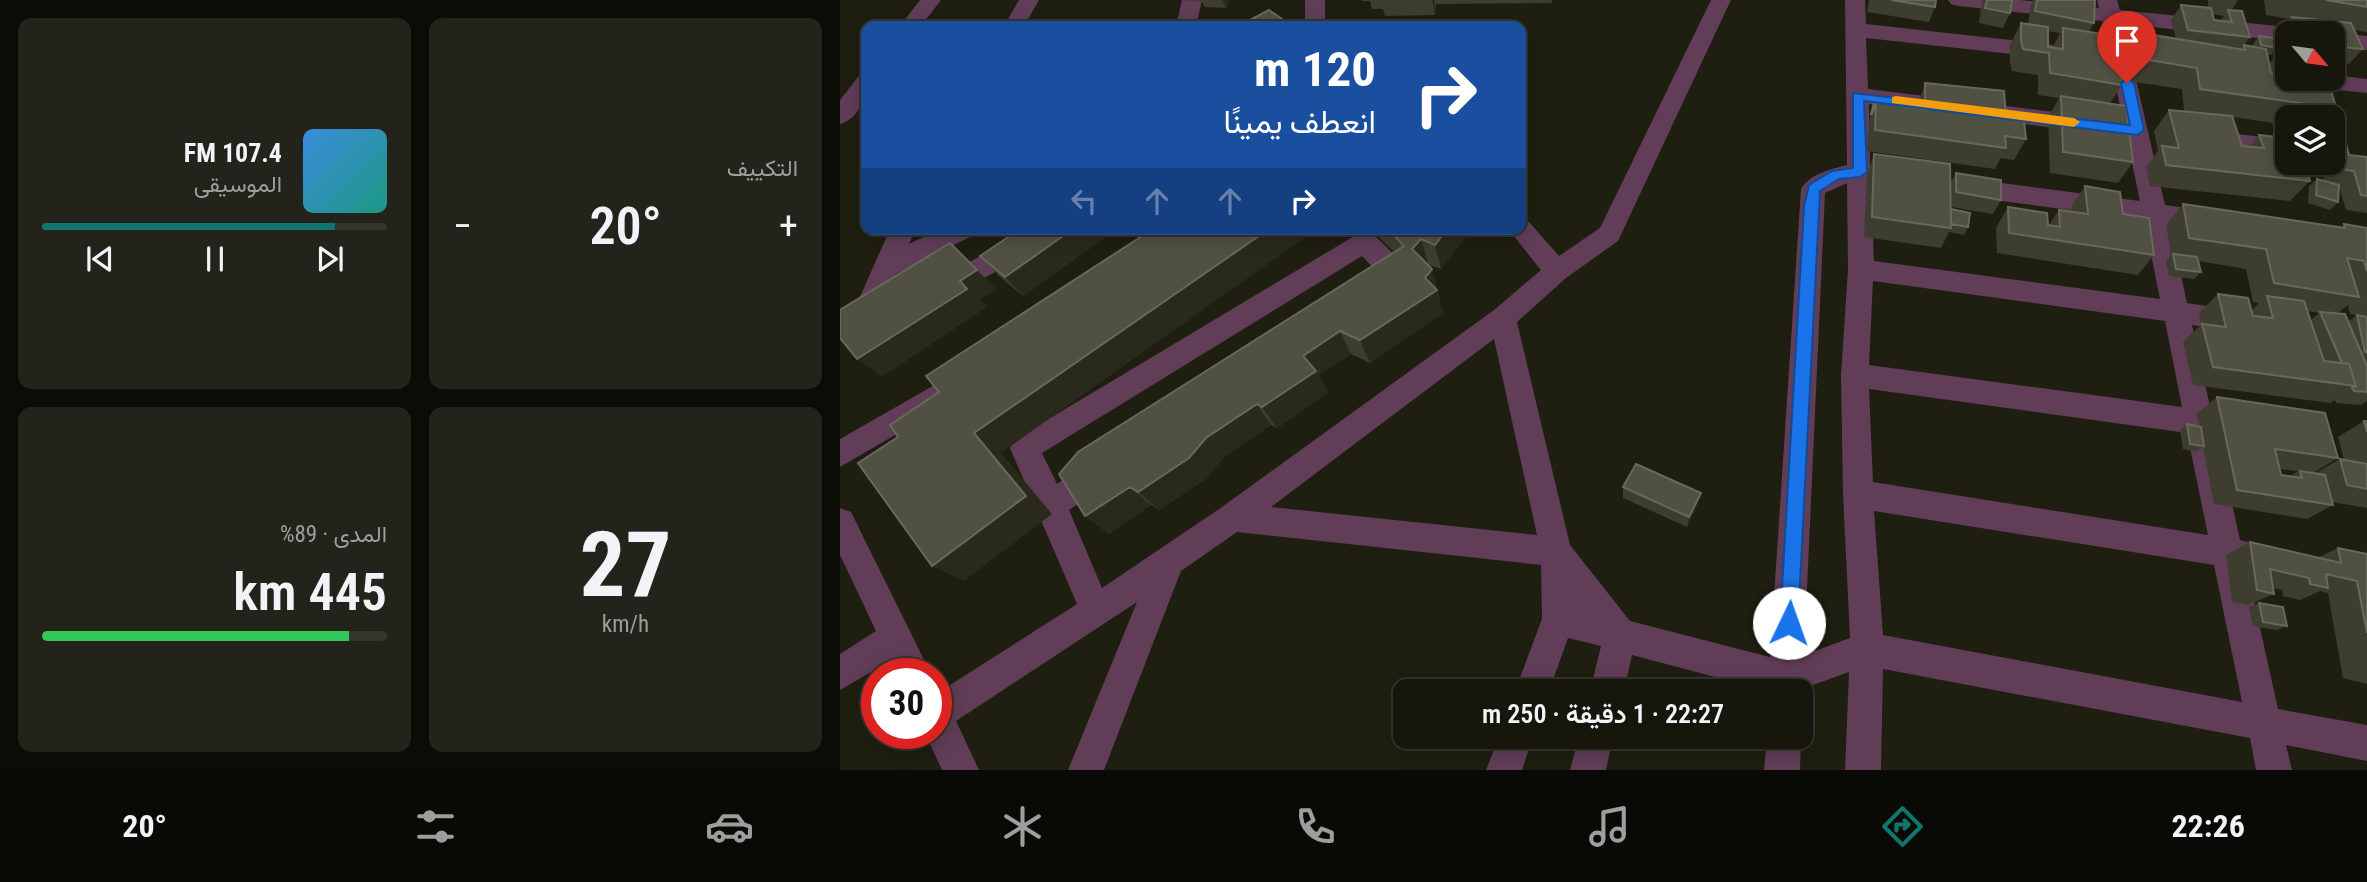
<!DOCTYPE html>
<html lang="ar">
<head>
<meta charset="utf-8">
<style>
  :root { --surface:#16160d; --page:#23231b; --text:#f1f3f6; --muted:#9e9f9d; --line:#35352e; --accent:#0f766e }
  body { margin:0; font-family:"Roboto Condensed",Vazirmatn,sans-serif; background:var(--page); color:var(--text); direction:rtl; height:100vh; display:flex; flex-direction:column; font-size:26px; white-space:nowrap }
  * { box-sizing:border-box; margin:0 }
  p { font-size:23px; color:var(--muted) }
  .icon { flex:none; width:38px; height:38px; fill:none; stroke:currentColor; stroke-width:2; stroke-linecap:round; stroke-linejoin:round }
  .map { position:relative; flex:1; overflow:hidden; direction:ltr }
  .side { display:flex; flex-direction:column; gap:18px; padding:18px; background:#0c0c07; width:840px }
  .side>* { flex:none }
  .top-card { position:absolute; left:21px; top:21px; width:665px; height:214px; border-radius:14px; box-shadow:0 4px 18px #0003,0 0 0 2px var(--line); direction:rtl; background:#1a4fa0; color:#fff; overflow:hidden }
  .needle { width:46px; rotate:119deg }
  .tools { position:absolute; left:1435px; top:21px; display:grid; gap:14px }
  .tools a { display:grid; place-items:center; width:70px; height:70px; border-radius:14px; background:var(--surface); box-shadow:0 4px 18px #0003,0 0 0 2px var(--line); font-size:35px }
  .speed { position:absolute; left:21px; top:658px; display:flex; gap:14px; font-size:35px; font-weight:700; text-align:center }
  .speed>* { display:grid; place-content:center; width:91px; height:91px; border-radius:50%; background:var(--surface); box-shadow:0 4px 18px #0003,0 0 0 2px var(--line); line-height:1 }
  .speed .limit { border:10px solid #d22; background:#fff; color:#111 }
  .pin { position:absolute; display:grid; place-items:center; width:60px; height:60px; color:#fff; margin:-72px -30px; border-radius:50% 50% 50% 0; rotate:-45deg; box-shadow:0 0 7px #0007 }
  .pin .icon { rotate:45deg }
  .me { position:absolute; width:77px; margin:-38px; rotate:3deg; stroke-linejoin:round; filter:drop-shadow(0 0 5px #0008) }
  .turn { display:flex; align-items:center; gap:24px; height:147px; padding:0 35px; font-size:32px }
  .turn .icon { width:91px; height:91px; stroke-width:2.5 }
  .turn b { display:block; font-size:49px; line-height:60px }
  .lanes { display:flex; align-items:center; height:66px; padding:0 35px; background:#0003; justify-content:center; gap:35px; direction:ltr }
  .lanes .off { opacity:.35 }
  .big { font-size:52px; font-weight:600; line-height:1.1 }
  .side .tile { flex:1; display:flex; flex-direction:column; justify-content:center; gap:10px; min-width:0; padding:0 24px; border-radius:14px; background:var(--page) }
  .side .dial { align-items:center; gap:0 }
  .dial b { font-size:91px; line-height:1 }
  .song { display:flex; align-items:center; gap:21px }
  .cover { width:84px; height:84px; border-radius:10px; background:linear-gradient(135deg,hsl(210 70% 55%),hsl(170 70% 35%)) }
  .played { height:7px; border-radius:4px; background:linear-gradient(90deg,var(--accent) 85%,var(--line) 85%) }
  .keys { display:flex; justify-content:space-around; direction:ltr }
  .heat { display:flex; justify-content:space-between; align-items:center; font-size:38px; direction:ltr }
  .charge { height:10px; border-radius:5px; background:linear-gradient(90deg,#34c759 89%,var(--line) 0) }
  .side .tiles { flex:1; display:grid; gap:18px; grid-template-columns:repeat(2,1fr) }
  .trip { position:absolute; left:553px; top:679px; width:420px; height:70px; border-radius:14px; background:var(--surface); box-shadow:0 4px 18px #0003,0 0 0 2px var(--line); font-weight:600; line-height:70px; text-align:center; direction:rtl }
  .tab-bar { display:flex; height:112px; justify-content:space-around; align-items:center; background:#090905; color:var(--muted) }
  .tab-bar .icon { width:49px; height:49px }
  .tab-bar .selected { color:var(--accent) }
  .tab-bar b { font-size:32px; color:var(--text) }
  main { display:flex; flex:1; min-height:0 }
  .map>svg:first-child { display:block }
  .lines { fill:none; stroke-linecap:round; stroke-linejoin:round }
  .street { fill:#613d58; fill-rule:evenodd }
  .wall { fill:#3e3e30; fill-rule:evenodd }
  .shaded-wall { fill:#29291c }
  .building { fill:#505043; stroke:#68685b; stroke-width:2 }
  .route { fill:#1a73e8; stroke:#114b97; stroke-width:2 }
  .slow { fill:#f59e0b }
</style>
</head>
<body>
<main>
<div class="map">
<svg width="1527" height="770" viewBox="0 0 1527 770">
  <rect width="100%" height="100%" fill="#1e1e11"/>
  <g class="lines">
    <path class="street" d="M80,0h21l-20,26h-21z
      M179,0h20l-15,26h-20z
      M342,0h20l-6,26h-20z
      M465,0h20v26h-20z
      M871,0h20l-113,241 -52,37 -49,44 53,223 60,76 140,36 31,-468c9,-15 30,-20 46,-24l-2,-165h20l1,24 182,20 8,2 3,5 -3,5 -8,2 -182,-20 2,51 219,27 8,2 3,6 -3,6 -8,2 -218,-28 1,61 41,7 4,6 -4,6 -8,3 -32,-5 3,79 286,38 -16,-79 -180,-24 -9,-3 -3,-6 3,-6 9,-3 176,23 -38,-180 -144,-15 -7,-2 -3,-4h72l79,8 -2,-8h20l3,10 167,17 7,2 3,4h-10v8l-164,-17 42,181 56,8 3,7 -3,7 -9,2 -42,-5 17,79 58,9 4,8 -4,8 -9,3 -44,-6 19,86 14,4 4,9 -4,9 -8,3 23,104 14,4 5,11 -5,11 -7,3 31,140 89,16v36l-81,-16 6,25h-36l-6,-32 -367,-69 -2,101h-36l4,-98 -47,17 -1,5v-3h-33l-136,-36 -8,36h-34l11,-45 -33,-8 -19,53h-34l27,-72 -1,-54 -304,-33 -56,39 -77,199h-36l69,-168 -181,119 23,49h-37l-17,-37h11v-39l141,-90 -67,-156 5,-9 341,-204c6,-2 11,-3 16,0 11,5 32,31 38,42l-4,7 -337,226 33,78 120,-81 272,-197 47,-40 -33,-41h13v-9l8,2 30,34 41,-28zM1007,183l1,86 -7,106 2,119 7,144 -46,17 21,-462zM522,256l18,19 -323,209 -15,-31zM1033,281l292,40 17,86 -313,-42zM654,339l43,196 -266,-28zM1029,389l318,44 21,102 -335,-53zM1034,511l340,54 28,137 -359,-67z
      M1493,32l34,4v14l-34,-4v-13h-4z
      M26,75c1,19 -5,43 -26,49v-24l18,-23z
      M1493,75l34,4v14l-66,-7 -8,-2 -3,-5h43z
      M1364,130l83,10v16l-91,-12 -4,-6 4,-6z
      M50,229h25l-6,15 31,-15h35l-3,7 -76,38 -26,58 -9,3 -9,-3 -4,-8z
      M190,229h34l-3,7 -108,59 -9,3 -9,-3 -4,-7 4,-7z
      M98,383l10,3 4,9 -4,9 -108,63v-28z
      M0,508l11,4 80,162h-35l-6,-13 -50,29v-36l36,-23 -36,-76z
      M961,735v2l-1,33h-36l3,-33z
      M659,737h34l-11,33h-36z
      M739,737h34l-7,33h-36z"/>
  </g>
  <path class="wall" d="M343,0h47l-4,8 -21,-1 -3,-5z
    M521,0h191v3l-116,1 -1,11 -50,1 -2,-7h-11l-2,-8h-8z
    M1029,0h67l-1,7 -6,15 -62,-10z
    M1142,0h30l-2,13 -7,15 -24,-5z
    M1193,0h62l-1,23 -5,9 15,22 12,2 -1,-3 14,-22 47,8 -5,-19 10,-15 27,3v-8h30l-6,10 18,27 -6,8 9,2v-3l6,-8 18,12 -6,7h-4l2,9 11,-14 7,1 -7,-19 10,-13 -24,-4 -2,-15h103v32l-13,-2 9,19 -14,15 -16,-1v-30h-46v46l49,29 -9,9h-40v8l-54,-8 9,29 7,1 10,-12 28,28 23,18 -20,20 -140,-15 -4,-19 12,-16 -4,-20 15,-21 32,3 -17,-2 -2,-22 -61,-9 1,5 -12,18 23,59 -15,21 -68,-10 -2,-55 11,-20 -21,-3v-20l-26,-4 -2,-8v-18l11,-22 7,1 3,-20zM1372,14l12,2 -4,5 -6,-1zM1208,31l12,2 -7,14h-5z
    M1085,83l81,35 20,21 -12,21 -13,-2 -6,11 -128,-18 2,-29 5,-20 43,6z
    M1493,138l16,17 18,2v56l-21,-3 -7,-24 -1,16 -8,8 -22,-7 1,-17 8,-7 7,2 -4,-18h13z
    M1034,154l76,30 6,-11 45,27 -8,14 -42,-7v2l17,18 -4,8 -15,-3 -8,16 -77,-11 3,-62z
    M1245,186l38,28 31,41 -16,20 -141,-22 -1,-25 12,-21 41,18 10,-15 12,2v-5z
    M1343,204l158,23 3,-3 23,4v173l-6,4 -25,-2 -1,-3 -4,3 -138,-18 -10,-43 18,-17 -2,-12 19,-19 34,16 7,-7 -6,-1 -7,-33 -48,-8 3,11 -7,7 -25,-3 -3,-15 5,-6 -5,-30zM1508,305l2,9 7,1 -9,7 -10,-9zM1468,311l11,2 -8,7z
    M531,229h96l1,5 -27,35 -14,-5 5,5 11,44 -73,50 -19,-9 -32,21 9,18 -51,35 -6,-3 -48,33 -16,20 -48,32 -8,-5 -42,29 -24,-18 309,-264z
    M267,230l3,4 -87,62 -24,-20 -19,-20z
    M1377,397l121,61 -25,15h3l24,-14 4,1 -6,-23 26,-16h3v87l-35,-6 1,3 -26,14 -93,-15 -11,-57 -7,5 -13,-3 -3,-19 7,-6 12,2 -3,-12zM1440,469l18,2 -8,5 -9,-1z
    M783,487l75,16 -11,24 -64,-29z
    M1410,542l67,16 21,-10 29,6v130l-24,-6 -15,-85 -8,-2 -20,9 -17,-4 -1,-6 -9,-2 1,6 -26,11 -16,-3 -6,-47z
    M1419,603l28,23 -10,4 -24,-4 -4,-19z"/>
  <path class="shaded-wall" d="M382,0h8l-4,8z
    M592,0h3v15z
    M233,229h34l3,5 -87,62 -18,-19z
    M429,229h48l-316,224 51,61 -88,67 -32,-15 42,-133z
    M607,229h20l1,5 -27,35 -6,-24z
    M581,239l7,24 -9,11 -7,-25z
    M110,243l46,46 -16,11 7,7 -105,70 -25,-18z
    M592,269l11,44 -73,50 -10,-23 65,-62z
    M500,331l11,23 -32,21 9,18 -51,35 -15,-21 41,-51z
    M417,404l14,21 -48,33 -16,20 -48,32 -21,-18 68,-54z
    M290,487l21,18 -42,29 -24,-18z
    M861,493l-3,10 -11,24 2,-10z"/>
  <path class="building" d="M1051,0h45l-1,7z
    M1147,0h25l-2,13 -25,-5z
    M1197,0h58l-1,23 -59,-12z
    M1486,0h41v7z
    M1341,5l30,3 3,12 18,2 -4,-12 14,1 8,26 -62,-7z
    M429,10l23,16h-53z
    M1452,17l59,6 12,26 -30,-3v-13h-35z
    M312,22l5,4h-14z
    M1181,23l27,4v20l15,2v-21l40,6 1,20 15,2 3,29 -72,-12 -1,-20 -26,-4 -2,-8z
    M1289,31l116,19 -1,-5 22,4 5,24 15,3 -6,-26 7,2v27h41l8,29 -136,-19 -3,-21 -66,-11z
    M1419,36l15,2 3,10 -16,-3z
    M1085,83l79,8 2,27 18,3 2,18 -21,-3 1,12 -131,-18 1,-28 49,7z
    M1221,96l65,10 7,56 -70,-10z
    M1034,102l2,1 -4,11h-1z
    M1329,110l63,6 10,30 22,2 -5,-13 18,2 5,14h5v12h17l6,18 -144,-16 -4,-19 17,2z
    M1437,137l10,2v12h-5z
    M1493,138l12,2 4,15 18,2v39l-6,-1 -7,-24 -14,-2 -7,-26z
    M1034,154l76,10 1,64 -79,-11z
    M1116,173l45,7v20l-45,-8z
    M1477,179l22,6 -1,17 -22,-7z
    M1245,186l35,6 3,22 26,4 5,37 -145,-22 -1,-26 39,6 1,12 12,2 -1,-17 29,4z
    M1343,204l162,24 -1,-4 23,4v43l-3,-10 -17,-3 12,39 -85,-14 -8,-34 -77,-11z
    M1111,209l19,4 -2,14 -17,-3z
    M180,229h53l-68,48 -25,-21z
    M313,229h116l-295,204 52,63 -94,70 -74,-103 40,-26 -8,-12 49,-33 -13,-16z
    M548,229h59l-12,16 -14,-6 -9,10 20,20 -7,9 12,12 -77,50 -20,-9 -37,25 13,15 -54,36 -5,-3 -51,34 -17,20 -51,34 -8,-5 -45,29 -26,-42 19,-22 326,-206z
    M110,243l27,27 -17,11 7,8 -110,70 -17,-21v-28z
    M1333,254l24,3 4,15 -25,-3z
    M1378,294l30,4 5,18 20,2 -6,-22 37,5 20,60 25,3 7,22 -143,-19 -11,-43 24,3z
    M1480,312l25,2 22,52v26l-13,-1 -2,-3 4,-2 -7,-22 -7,-1z
    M1517,315l10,2v36l-2,-1z
    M1377,397l108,16 13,45 -63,-9 6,26 21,3 -2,-7 25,4 8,30 -96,-15z
    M1524,421h3v11z
    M1347,424l14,3 3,19 -14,-2z
    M1500,459l27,5v25l-20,-4z
    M796,464l65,29 -12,24 -66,-30z
    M1410,542l91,21 -3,-15 29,6v79l-10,-52 -31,-7 2,14 -18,-4 -1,-6 -39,-9 4,25 -17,-4z
    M1419,603l24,4 4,19 -24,-4z"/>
  <path class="route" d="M1287,78l7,5 10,47 -7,5 -273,-34 3,71 -7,5 -21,2 -19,12 -22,432 -3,6 -6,3 -7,-3 -2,-6 24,-416 5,-22 23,-14 21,-3v-75l277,32 -9,-42z"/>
  <path class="slow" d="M1056,96l178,22 6,4 -6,5 -182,-24v-6z"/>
</svg>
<div class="tools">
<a><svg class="needle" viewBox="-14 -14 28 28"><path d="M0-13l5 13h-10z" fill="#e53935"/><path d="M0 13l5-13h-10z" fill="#9e9f9d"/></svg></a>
<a><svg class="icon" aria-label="layers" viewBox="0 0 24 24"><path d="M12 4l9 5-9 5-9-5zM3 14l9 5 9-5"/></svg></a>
</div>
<div class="speed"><div class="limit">30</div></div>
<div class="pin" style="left:1287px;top:83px;background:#d93025"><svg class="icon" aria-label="arrive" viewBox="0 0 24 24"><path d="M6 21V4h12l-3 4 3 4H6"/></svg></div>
<svg class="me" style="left:949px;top:623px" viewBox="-20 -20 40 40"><circle r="19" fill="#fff"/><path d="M0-13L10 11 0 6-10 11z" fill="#1a73e8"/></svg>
<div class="trip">22:27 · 1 دقيقة · 250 m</div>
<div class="top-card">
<div class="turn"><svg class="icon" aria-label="right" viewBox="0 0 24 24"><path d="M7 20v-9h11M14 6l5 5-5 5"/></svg><div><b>120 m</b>انعطف يمينًا</div></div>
<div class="lanes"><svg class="icon off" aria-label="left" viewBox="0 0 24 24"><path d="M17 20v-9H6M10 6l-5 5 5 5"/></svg><svg class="icon off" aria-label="ahead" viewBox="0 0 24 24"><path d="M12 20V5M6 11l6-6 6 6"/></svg><svg class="icon off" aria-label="ahead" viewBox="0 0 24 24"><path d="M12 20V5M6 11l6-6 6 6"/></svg><svg class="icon" aria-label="right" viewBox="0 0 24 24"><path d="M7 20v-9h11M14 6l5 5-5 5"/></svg></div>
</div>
</div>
<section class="side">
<div class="tiles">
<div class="tile"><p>التكييف</p>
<div class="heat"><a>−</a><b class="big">20°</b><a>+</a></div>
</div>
<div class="tile">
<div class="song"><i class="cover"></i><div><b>107.4 FM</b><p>الموسيقى</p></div></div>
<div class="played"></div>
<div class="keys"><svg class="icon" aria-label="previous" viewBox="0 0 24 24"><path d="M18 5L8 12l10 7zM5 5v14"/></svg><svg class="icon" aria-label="pause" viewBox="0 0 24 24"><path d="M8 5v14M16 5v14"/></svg><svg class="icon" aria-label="next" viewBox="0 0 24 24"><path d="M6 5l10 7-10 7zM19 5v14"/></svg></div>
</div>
<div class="tile dial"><b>27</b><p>km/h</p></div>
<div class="tile"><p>المدى · 89%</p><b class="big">445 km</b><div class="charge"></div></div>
</div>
</section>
</main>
<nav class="tab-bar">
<b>22:26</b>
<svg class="icon selected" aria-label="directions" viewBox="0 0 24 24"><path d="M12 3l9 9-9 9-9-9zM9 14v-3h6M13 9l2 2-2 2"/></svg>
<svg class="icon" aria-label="music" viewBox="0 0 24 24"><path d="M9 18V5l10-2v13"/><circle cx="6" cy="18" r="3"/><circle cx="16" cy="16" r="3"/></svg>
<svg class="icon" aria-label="phone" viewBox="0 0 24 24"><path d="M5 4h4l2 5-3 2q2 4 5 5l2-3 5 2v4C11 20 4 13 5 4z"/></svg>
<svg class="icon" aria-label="climate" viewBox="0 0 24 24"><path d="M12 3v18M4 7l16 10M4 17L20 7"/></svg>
<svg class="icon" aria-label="car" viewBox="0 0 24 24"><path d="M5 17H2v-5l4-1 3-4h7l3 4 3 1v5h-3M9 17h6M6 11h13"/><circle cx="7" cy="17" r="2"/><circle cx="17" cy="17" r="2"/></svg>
<svg class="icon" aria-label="filters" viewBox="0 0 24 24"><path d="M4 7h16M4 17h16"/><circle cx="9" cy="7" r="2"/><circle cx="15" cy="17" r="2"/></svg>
<b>20°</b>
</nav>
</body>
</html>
